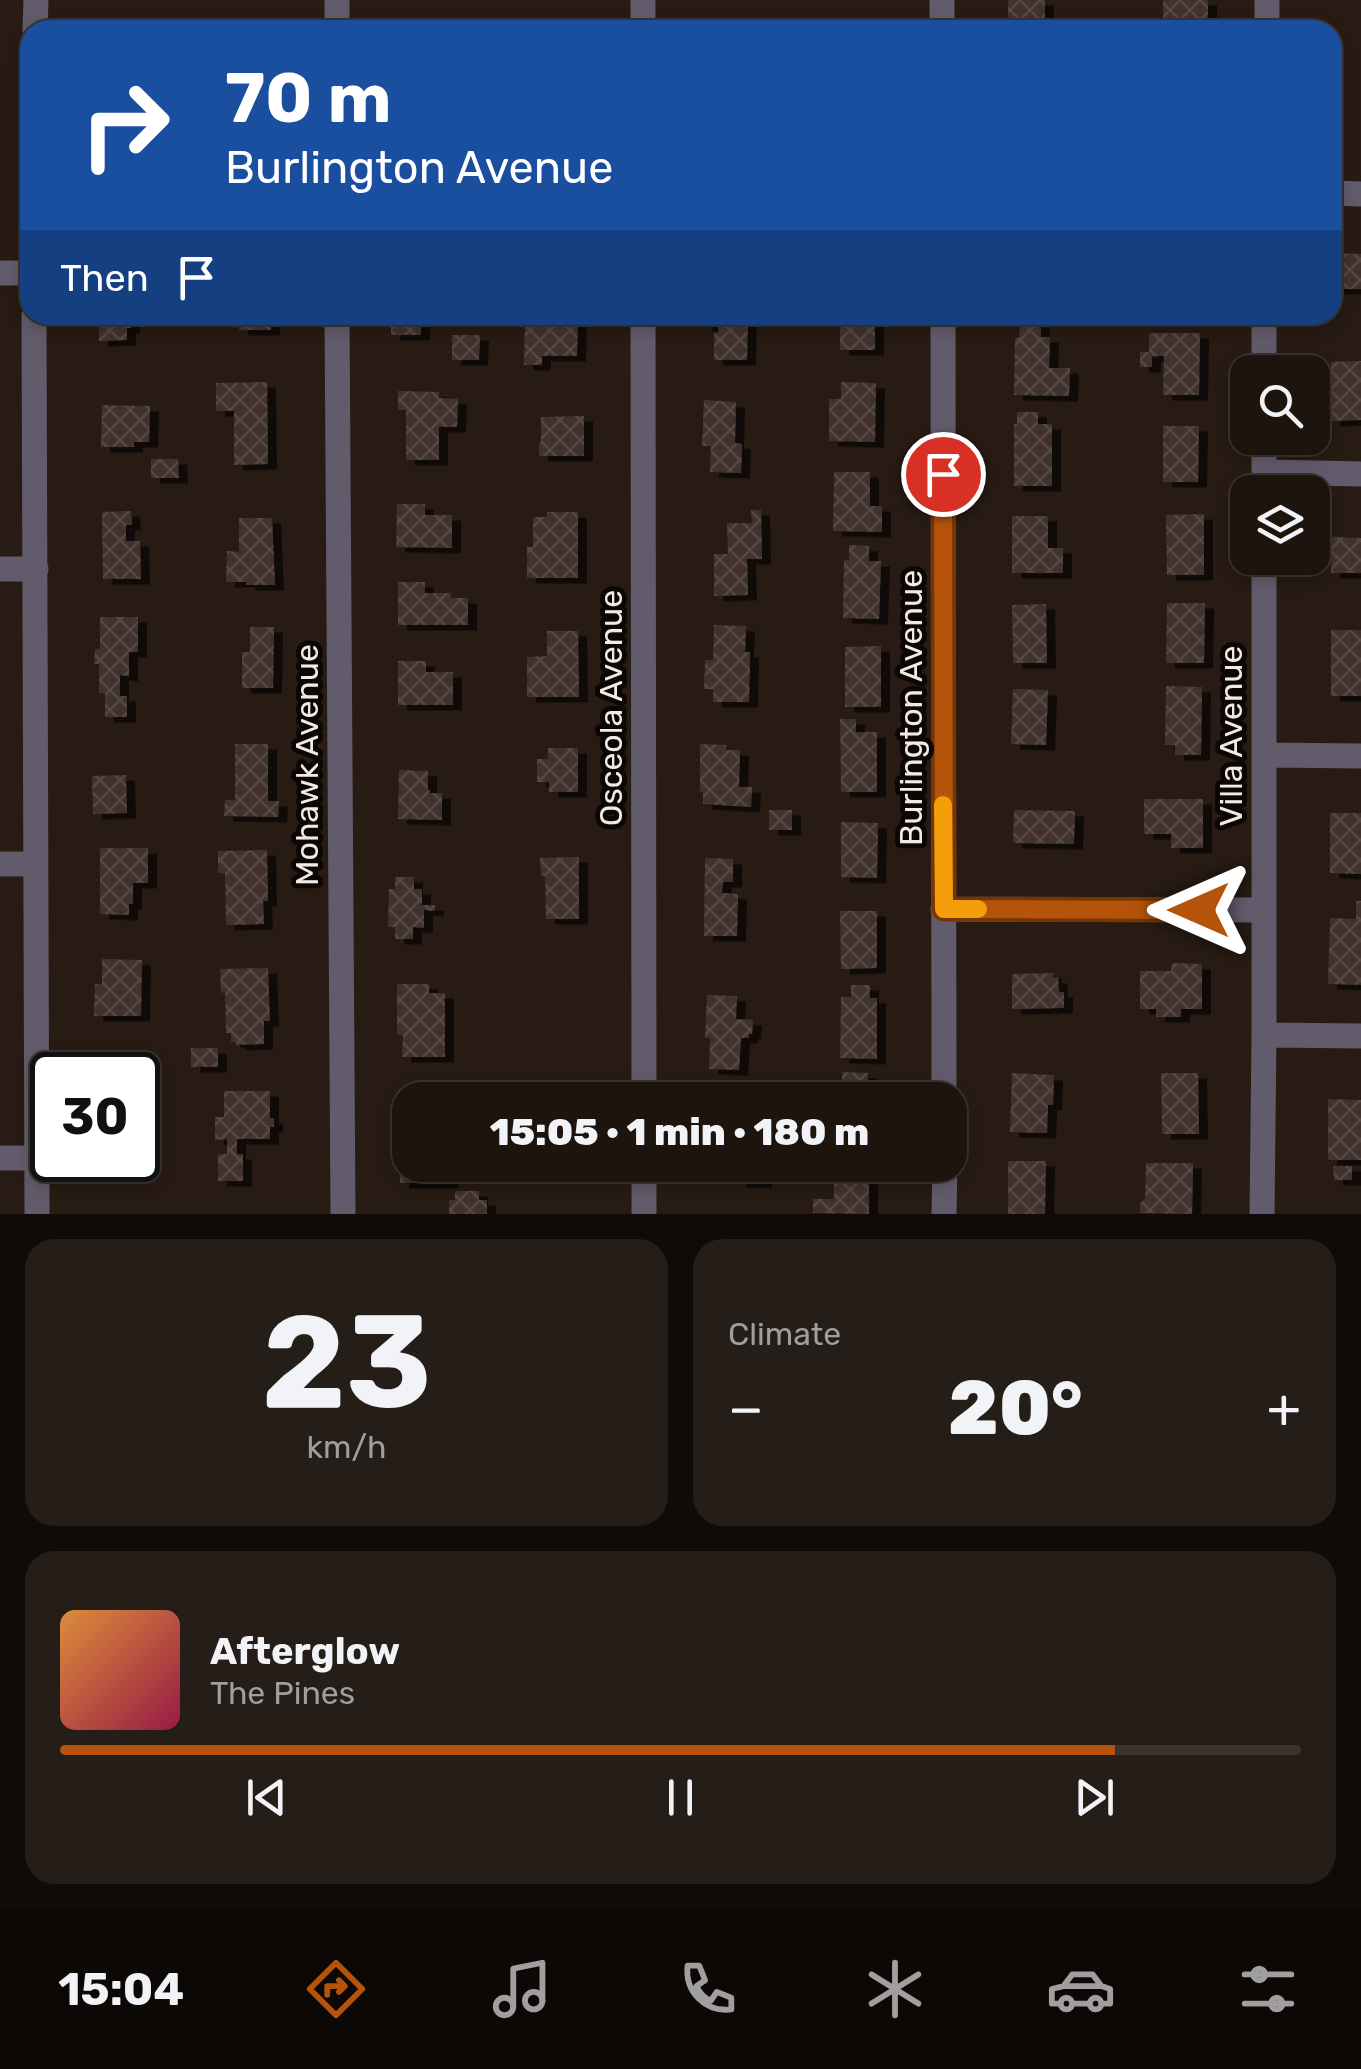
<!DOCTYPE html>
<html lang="en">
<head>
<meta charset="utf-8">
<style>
  :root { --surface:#1d140e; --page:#251d17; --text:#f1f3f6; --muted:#a09e9e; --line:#3b332e; --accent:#b45309 }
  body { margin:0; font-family:Rubik,sans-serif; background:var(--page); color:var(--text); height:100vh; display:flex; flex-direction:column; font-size:38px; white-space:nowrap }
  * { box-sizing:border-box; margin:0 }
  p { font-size:32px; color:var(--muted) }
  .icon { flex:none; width:55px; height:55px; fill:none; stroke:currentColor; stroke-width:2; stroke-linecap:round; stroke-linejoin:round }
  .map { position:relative; height:1214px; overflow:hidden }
  .panel { display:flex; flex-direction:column; gap:25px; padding:25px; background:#100b08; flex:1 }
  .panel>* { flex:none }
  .guide { position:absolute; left:20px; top:20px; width:1322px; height:305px; border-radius:30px; box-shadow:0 5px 15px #0003,0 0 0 2px var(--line); background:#1a4fa0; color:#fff; overflow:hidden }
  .buttons { position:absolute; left:1230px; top:355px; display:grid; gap:20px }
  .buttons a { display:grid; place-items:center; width:100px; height:100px; border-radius:20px; background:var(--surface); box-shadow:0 5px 15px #0003,0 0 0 2px var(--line); font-size:50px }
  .speed { position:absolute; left:30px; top:1052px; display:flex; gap:20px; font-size:50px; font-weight:700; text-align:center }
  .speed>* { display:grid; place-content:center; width:130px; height:130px; border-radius:50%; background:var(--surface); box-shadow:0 5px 15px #0003,0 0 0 2px var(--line); line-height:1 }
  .speed .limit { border:5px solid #111; border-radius:15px; background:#fff; color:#111 }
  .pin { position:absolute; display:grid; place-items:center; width:85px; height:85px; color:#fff; margin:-42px; border:5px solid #fff; border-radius:50%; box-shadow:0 2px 10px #0007 }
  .me { position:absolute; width:110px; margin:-55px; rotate:270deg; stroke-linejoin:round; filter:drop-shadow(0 0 8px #0008) }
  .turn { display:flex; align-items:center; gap:35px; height:210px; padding:0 40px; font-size:45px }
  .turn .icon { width:130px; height:130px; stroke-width:2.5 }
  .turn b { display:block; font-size:70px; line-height:85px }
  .then { display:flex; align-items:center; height:95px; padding:0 40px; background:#0003; gap:20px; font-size:38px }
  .big { font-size:75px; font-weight:800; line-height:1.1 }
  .panel .tile { flex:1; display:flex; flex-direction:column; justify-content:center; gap:15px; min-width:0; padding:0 35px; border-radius:30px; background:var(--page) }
  .panel .dial { align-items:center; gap:0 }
  .dial b { font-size:130px; line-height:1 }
  .song { display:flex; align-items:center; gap:30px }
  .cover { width:120px; height:120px; border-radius:15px; background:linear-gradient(135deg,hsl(30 70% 55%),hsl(340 70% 35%)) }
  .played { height:10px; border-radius:5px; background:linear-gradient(90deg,var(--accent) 85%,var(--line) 85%) }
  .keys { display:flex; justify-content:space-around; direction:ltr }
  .heat { display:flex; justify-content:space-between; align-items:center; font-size:55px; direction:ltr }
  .panel .tiles { flex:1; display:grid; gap:25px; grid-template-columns:1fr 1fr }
  .tile:last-child { grid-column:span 2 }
  .trip { position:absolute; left:392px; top:1082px; width:575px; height:100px; border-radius:30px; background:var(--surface); box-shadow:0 5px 15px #0003,0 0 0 2px var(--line); font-weight:800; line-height:100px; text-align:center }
  .menu { display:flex; height:160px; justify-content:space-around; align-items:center; background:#0c0806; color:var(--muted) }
  .menu .icon { width:70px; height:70px }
  .menu .on { color:var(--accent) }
  .menu b { font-size:45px; color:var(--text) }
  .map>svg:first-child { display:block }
  .building { fill:url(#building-cross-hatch); filter:url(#shadow) }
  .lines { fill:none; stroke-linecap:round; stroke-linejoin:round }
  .minor { stroke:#625b6b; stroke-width:25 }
  .route-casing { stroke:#753606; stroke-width:25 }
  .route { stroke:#b45309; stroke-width:18 }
  .slow { stroke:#f59e0b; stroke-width:18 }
  .labels { text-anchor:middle; stroke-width:10; stroke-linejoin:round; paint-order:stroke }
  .street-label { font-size:32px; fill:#f2eae5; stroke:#0c0705 }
</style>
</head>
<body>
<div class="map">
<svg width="1361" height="1214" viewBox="0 0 1361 1214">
  <defs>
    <pattern id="building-cross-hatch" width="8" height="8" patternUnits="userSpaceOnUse" patternTransform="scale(2.5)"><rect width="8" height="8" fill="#42332f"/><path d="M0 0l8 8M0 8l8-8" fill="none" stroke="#544743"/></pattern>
    <filter id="shadow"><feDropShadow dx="9" dy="5.5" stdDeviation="0" flood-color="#0009"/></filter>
  </defs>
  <rect width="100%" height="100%" fill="#271b13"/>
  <path class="building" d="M1008,0h37v30h-37z
    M1163,0h45v30h-45z
    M1334,253l27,1v35h-28z
    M99,315h32v13h-4v12l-28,1z
    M239,315h32v15h-32z
    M391,315h30v20h-30z
    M540,315h38l-1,41h-35v9h-18l1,-48h15z
    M704,315h44l-1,45h-33v-27h4v-7h-15z
    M840,315h35v35h-35z
    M1020,322h21v15h9l-1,31h21l-1,28 -55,-1 1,-57h4z
    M1149,333h51l-1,62h-36l1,-39h-12v11h-12v-15h9z
    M452,335h28l-1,25h-27z
    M1361,361v59l-30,1v-59z
    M267,382l1,82 -34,1v-54h-18v-28z
    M841,382l35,1 -1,59 -46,-1v-42h12z
    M398,391l41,1v6l19,1 -1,28h-18v33h-33v-50h-8z
    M704,400l32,2 -1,41 7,1 -1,29 -31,-1 1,-26h-9z
    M102,405l48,1 -1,36h-15v5h-33z
    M1017,412h21v12h14v62h-38v-62h3z
    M584,416v40h-45v-14h2v-25z
    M1163,426h36l-1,56h-35z
    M151,459h27l1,19h-28z
    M834,472h36v34h12v26l-49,-1z
    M397,504h28v11h27v33l-56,-1z
    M751,510h10l1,49h-15l1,36 -34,1v-42h14l-1,-31h25z
    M131,511l1,14h-6v16h14l1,38h-38l-1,-67z
    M547,512h31v66h-51v-31h6v-30h14z
    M1204,514v61h-37l-1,-60z
    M1012,516h36v32h15v25h-51z
    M239,518h33l3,67h-29v-3h-20l1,-31 12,1z
    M1332,537l29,1v35h-30z
    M849,545l20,1v15h12l-2,58 -36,-1 1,-58h5z
    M398,582h27v11h26v5h17v27h-70z
    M1167,603h38l-1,60h-38z
    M1046,604l1,59h-34l-1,-58z
    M100,617h38v35h-9v24l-9,-1v21h7v21h-22v-24h-6v-29h-5l1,-15h5z
    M714,625l32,1 -1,26h5l-1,50h-36v-13h-9l1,-29h8z
    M250,627h24l-1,61h-31v-36h8z
    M1331,630h30v66h-30z
    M547,631h31l1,66h-52v-40l20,-1z
    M881,646v61h-36v-60z
    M398,661h28v11h27v33h-55z
    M1166,686l36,1 -1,68h-26v-10h-10z
    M1013,689l35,1 -2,55 -35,-1z
    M840,719h16v13h21v60h-36z
    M235,744h33v57h11l-1,16 -54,-1 1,-16h10z
    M700,744l26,1v5h14l-1,37h13l-1,20 -48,-3v-12h-3z
    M548,748h30v44h-29v-10h-12v-23h11z
    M399,770l29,1v19h2l-1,3h13v27l-44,-1z
    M126,775l1,38 -34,1 -1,-38z
    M1144,799h59v49h-32v-14h-27z
    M769,810h23v20h-23z
    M1014,810l61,1 -1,33 -61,-1z
    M1330,813h31v61l-31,-1z
    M841,822l37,1 -1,55 -36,-1z
    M100,848h48v35h-15v21h-4v11l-29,-1z
    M267,850l1,51h-5l1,23 -38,1 -1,-52h-7v-22z
    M579,857v62h-33l-1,-43h-4l-1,-18z
    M705,858l28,1v23h-10l-1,11 16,1 -1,42h-33z
    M395,877h19v12h8v16h13v6l-11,-1v18l-11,-1v12h-18v-12h-7l1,-38h6z
    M1356,901h5v84l-33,-1 2,-66 26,1z
    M840,911h37v57l-36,1z
    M102,959l40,1 -1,56h-47l1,-32h7z
    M1172,963l30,1v45h-21v8h-25v-8h-16v-38h31z
    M268,968l2,53h-6v23l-28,1v-3h-5v-9h-5l-1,-41 -4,1 -1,-24z
    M1053,973v5h5l1,14h5v16l-52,1v-35z
    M397,984h32v9h16v64h-43l1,-22h-6z
    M851,985h19v13h7v61l-37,-1 1,-61h10z
    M707,995l30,1 -1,23 17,1 -1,14h-3v4h-8l-2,32 -30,-1 1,-31h-5z
    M191,1048h27v19h-27z
    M116,1055h17v17h-30l1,-11h12z
    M842,1072l26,1v13h-26z
    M1012,1073l42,2 -1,30h-5l-1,28 -37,-1z
    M1161,1073h37l1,61h-37z
    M541,1088h43v12h-43z
    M834,1089h35v11h-35z
    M224,1091h46v27h4v9h-4v12h-33v15h6v27h-25v-27h9v-15l-12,1v-23h9z
    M1328,1099l33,1v60h-33z
    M401,1106h9v59h40v18h-50z
    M138,1138h5v28h-43v-6h38z
    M1008,1161h38l-1,53h-37z
    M1146,1163h47l-1,51 -52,-1v-10l5,-4z
    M738,1165h25v18l-25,-1z
    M1333,1166h19v14h-18z
    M834,1178h35v36l-56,-1v-14h21z
    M455,1191h24v9h8v14h-38v-14h6z"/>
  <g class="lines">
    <path class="minor" d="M643,0v30
      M942,0v30
      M35,30l1,-30
      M337,30v-30
      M1267,30v-30
      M1332,193l29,1
      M0,273h30
      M34,315l3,899
      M337,315l6,899
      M643,315l1,785
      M943,315l1,785
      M1264,315v57
      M1264,438v54
      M1264,472l97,2
      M0,569h36
      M1264,755l97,1
      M0,864h36
      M943,909l320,1
      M1264,1035l97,1
      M0,1158h36
      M644,1165v49
      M944,1214l1,-49
      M1262,1214l2,-179v-477"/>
  </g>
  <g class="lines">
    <defs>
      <path id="route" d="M943,474l1,435 255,1"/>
    </defs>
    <use href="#route" class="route-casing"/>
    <use href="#route" class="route"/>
    <path class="slow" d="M943,805l1,104h34"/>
  </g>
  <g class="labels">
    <g class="street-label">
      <text transform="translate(611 708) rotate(-90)" y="11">Osceola Avenue</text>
      <text transform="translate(911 708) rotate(-90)" y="11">Burlington Avenue</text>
      <text transform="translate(1231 736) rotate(-90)" y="11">Villa Avenue</text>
      <text transform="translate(307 765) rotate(-90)" y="11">Mohawk Avenue</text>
    </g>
  </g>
</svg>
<div class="buttons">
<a><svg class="icon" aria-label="search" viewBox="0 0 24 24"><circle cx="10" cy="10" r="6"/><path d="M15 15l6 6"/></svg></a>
<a><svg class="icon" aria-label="layers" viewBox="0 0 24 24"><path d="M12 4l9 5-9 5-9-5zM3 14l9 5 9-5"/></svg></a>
</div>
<div class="speed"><div class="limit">30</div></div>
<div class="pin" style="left:943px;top:474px;background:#d93025"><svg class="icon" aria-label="arrive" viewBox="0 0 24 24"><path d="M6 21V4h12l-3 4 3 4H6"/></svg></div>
<svg class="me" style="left:1199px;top:910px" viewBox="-20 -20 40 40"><path d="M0-17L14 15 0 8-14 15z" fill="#b45309" stroke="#fff" stroke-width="4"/></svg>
<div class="trip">15:05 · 1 min · 180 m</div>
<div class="guide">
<div class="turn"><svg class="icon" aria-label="right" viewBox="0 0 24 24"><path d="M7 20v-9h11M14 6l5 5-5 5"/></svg><div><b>70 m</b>Burlington Avenue</div></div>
<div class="then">Then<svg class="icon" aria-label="arrive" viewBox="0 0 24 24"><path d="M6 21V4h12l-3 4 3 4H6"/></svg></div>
</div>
</div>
<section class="panel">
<div class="tiles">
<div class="tile dial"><b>23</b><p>km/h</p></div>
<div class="tile"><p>Climate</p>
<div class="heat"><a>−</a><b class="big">20°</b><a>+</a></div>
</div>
<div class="tile">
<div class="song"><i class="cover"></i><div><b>Afterglow</b><p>The Pines</p></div></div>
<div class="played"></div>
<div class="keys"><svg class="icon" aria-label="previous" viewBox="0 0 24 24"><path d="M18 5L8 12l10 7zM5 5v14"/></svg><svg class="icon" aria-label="pause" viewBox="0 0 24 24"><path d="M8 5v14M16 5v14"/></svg><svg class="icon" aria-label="next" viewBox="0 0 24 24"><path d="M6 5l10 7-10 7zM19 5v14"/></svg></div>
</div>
</div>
</section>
<nav class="menu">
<b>15:04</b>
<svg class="icon on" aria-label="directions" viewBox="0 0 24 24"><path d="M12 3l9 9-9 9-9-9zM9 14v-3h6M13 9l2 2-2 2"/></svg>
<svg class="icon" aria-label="music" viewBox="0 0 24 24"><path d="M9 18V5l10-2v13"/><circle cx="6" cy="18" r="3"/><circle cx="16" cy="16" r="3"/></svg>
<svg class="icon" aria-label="phone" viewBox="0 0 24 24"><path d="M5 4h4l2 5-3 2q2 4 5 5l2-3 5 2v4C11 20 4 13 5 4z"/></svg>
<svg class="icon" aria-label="climate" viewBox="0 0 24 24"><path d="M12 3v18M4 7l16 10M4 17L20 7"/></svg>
<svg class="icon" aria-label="car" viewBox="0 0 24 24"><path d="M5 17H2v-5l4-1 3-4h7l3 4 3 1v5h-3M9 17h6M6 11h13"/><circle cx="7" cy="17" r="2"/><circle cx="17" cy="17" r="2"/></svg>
<svg class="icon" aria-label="filters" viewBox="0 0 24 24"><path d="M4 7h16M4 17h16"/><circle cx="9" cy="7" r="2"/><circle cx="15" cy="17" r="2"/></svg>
</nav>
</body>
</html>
